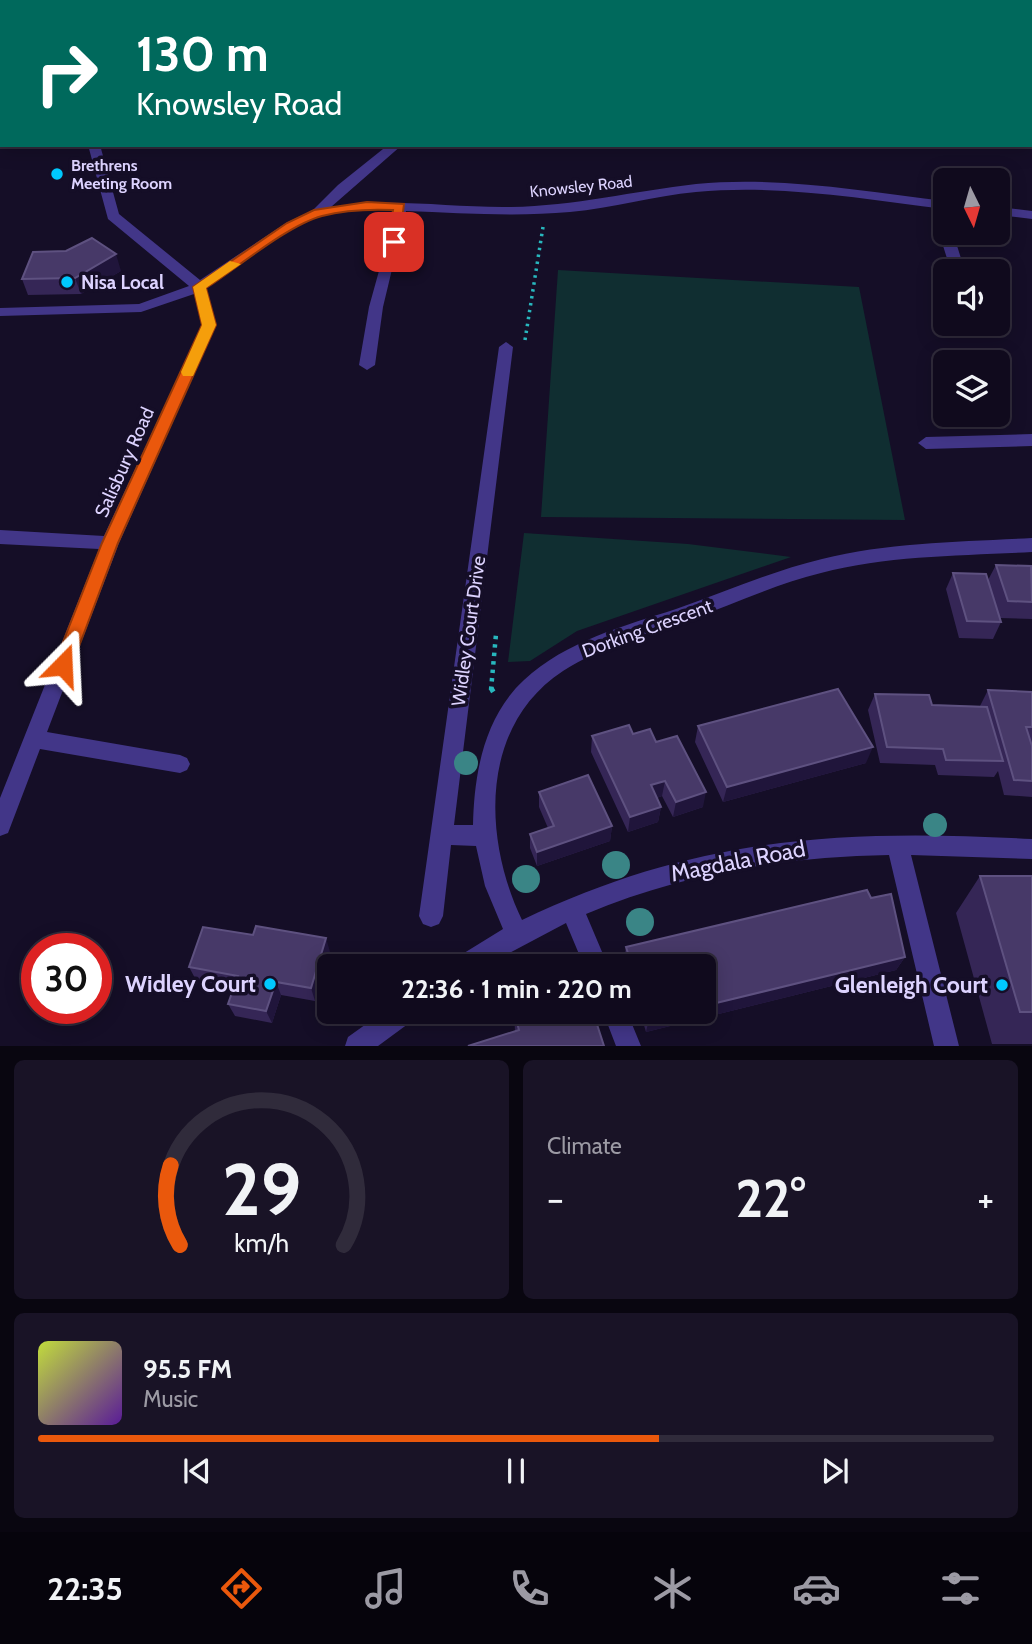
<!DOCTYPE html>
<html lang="en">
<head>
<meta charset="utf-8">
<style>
  :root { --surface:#100a1d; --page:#191326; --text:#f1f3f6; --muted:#9c9aa4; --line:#302b3b; --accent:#ea580c }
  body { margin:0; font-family:Cabin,sans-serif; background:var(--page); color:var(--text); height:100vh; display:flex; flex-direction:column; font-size:26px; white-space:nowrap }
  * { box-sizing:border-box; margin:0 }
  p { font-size:23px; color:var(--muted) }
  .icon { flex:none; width:38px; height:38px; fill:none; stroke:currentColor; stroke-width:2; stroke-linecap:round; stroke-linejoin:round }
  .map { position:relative; height:1046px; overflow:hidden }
  .sheet { display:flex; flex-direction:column; gap:14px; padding:14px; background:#090610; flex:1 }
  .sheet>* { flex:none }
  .guide { position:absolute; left:0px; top:0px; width:1032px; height:147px; box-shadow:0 4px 18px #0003,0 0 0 2px var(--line); background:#00695c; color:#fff; overflow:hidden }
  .needle { width:46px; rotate:175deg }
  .buttons { position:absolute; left:933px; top:168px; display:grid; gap:14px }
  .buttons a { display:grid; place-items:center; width:77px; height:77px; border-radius:10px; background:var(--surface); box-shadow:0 4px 18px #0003,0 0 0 2px var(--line); font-size:35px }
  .speed { position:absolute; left:21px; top:933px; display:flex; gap:14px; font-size:35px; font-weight:700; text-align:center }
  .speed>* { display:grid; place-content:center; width:91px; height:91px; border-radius:50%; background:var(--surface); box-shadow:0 4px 18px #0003,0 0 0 2px var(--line); line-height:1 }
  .speed .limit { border:10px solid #d22; background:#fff; color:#111 }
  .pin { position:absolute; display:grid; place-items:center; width:60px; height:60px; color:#fff; margin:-30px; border-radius:14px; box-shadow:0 4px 10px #0006 }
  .me { position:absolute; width:77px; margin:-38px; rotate:21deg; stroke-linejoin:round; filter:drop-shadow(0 0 5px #0008) }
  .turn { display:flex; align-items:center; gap:24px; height:147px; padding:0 21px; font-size:32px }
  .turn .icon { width:91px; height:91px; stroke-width:2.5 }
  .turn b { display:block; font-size:49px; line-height:60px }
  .big { font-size:52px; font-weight:700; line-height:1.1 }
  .sheet .card { flex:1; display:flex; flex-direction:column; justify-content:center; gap:10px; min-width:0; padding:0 24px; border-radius:10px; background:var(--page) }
  .sheet .dial { align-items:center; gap:0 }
  .dial svg { height:182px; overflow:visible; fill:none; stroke:var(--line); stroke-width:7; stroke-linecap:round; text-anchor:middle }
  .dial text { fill:var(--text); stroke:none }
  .song { display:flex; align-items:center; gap:21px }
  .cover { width:84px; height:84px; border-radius:10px; background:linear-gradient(135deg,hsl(70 70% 55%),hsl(270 70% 35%)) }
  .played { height:7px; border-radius:4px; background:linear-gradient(90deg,var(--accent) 65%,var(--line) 65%) }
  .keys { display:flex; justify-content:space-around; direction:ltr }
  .heat { display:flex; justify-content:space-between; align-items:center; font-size:38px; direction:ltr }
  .sheet .tiles { flex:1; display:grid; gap:14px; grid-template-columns:1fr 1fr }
  .card:last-child { grid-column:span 2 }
  .trip { position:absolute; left:317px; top:954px; width:399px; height:70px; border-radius:10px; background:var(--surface); box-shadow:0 4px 18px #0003,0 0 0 2px var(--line); font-weight:700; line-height:70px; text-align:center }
  .dock { display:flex; height:112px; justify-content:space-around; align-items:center; background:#06040c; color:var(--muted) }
  .dock .icon { width:49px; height:49px }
  .dock .selected { color:var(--accent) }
  .dock b { font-size:32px; color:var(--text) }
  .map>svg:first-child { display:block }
  .green { fill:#102e31 }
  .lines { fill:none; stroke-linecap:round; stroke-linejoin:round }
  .path-far2 { stroke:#28b7be; stroke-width:3.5; stroke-dasharray:2.5 4.5; stroke-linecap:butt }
  .path-far1 { stroke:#28b7be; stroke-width:4.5; stroke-dasharray:3.5 5; stroke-linecap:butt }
  .path { stroke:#28b7be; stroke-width:5; stroke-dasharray:4.5 7; stroke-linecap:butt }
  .minor { fill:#423688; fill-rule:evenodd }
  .rail-casing { stroke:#00c8fe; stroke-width:5 }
  .rail { stroke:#150e27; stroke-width:3.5; stroke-dasharray:10; stroke-linecap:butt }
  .tree { fill:#3a8586 }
  .wall { fill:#352656 }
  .shaded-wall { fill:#20153b }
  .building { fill:#473968; stroke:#5e5180; stroke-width:2 }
  .route { fill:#ea580c; stroke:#983908; stroke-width:2 }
  .slow { fill:#f59e0b }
  .poi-dot { fill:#00c8fe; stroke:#150e27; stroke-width:2.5 }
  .labels { text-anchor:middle; stroke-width:7; stroke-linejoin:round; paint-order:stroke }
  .far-poi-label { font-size:16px; font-weight:bold; fill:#ddd3ff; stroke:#150e27; text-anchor:start }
  .far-street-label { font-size:16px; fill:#ddd3ff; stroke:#150e27 }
  .poi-label { font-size:19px; font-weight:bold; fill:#ddd3ff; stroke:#150e27; text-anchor:start }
  .street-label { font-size:19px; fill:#ddd3ff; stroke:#150e27 }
  .near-street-label { font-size:23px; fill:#ddd3ff; stroke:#150e27 }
  .near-poi-label { font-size:23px; font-weight:bold; fill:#ddd3ff; stroke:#150e27; text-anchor:end }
</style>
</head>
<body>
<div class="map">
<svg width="1032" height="1046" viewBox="0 0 1032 1046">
  <rect width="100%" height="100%" fill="#150e27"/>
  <path class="green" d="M558,270l301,17 46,233 -364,-3z
    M524,533l164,11 103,13 -214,74 -47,30 -22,1z"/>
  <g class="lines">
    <path class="path-far2" d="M525,340l18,-113"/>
    <path class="path-far1" d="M491,690l5,-56"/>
    <path class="path" d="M491,688l3,5"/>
    <path class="minor" d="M177,0h10l-11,2z
      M88,145h12l19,69 81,66 86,-57 27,-13 25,-25 50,-40h14l-71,62c60,-10 120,1 180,0 63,-1 123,-16 185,-23 82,-8 167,7 249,17v8c-82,-10 -166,-25 -249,-17 -42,4 -83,16 -126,20 -54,5 -109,1 -164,-1l-23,96 -8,58 -8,5 -8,-5 10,-58 18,-65 6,-32c-23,-1 -48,0 -71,6 -35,10 -84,51 -116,72l10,37 -97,218 -72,189 133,23 7,3 3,6 -3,6 -7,3 -140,-24 -32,84 -8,3v-38l99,-249 -99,-5v-14l104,6 98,-211 -8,-31 -53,18 -141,4v-8l139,-4 50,-18 -81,-67z
      M998,207l34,4v8l-34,-4z
      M945,229v4h8l12,38h-14l-12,-38z
      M967,324h14l3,10 -2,3h-10z
      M506,342l7,5 -59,478h19c1,-51 11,-108 51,-145 42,-39 100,-54 152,-71 49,-17 96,-38 146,-50 68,-17 140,-17 210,-21v14c-70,4 -143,3 -211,21 -45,11 -87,31 -130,46 -44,15 -89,27 -128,52 -84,55 -80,168 -41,249 176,-84 319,-91 510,-81v20l-121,-4 48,191h-25l-45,-191c-105,2 -206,18 -303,59l22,52h-24l-18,-43 -81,43h-33l4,-8 47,-29 -18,-43 -9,-40 -25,-1 -8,71 -4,8 -8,3 -8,-3 -4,-8 80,-569z
      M1032,434v12l-106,3 -8,-6 8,-6z
      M383,1012h32l-3,9 -34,25h-33l3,-9z
      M603,1012h24l14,34h-25z"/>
    <defs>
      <path id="rail" d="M2,0l13,2"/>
    </defs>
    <use href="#rail" class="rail-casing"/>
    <use href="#rail" class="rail"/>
  </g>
  <g class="tree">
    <circle cx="466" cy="763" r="12"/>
    <circle cx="935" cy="825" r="12"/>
    <circle cx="616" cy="865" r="14"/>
    <circle cx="526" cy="879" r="14"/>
    <circle cx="640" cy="922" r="14"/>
  </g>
  <path class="wall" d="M1017,0h15v34h-1v-32h-14z
    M1031,36h1v24h-1z
    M121,271l-40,23 -53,1 -6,-16z
    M996,565l36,2v52l-32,-1 1,4 -8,17 -34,-1 -13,-49 7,-16 35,7z
    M988,690l44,2v51h-1l1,3v51l-28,-2 -6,-24 -4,6 -56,-2 -3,-10 -55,-2 -12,-53 7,-16 57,11 48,1z
    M698,726l168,37 -143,39 -28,-60z
    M633,734l23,8 47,65 -30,10 -11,-21 -5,2 4,9 -3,15 -30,10 -37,-80 1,-16z
    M539,792l73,34 -2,15 -73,25 -7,-18v-14l18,-6 -9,-21z
    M980,876h52v168h-40l-36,-131z
    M871,898l34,59 -9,13 -250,62 -6,-20h64v-46h-78l-2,-6 2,-13z
    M253,935l77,17 -15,49 -34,-6 -9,28 -37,-7 -7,-12 6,-17 -38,-7 -7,-13z
    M514,1012l90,34 -89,-15z"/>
  <path class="shaded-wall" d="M116,254l5,17 -40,23 -6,-16z
    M873,747l-7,16 -143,39 4,-15z
    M665,781l-3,15 -14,5 3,-16z
    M706,792l-3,15 -30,10 3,-15z
    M661,807l-3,15 -30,10 2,-15z
    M612,826l-2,15 -73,25v-14z
    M326,938l4,14 -15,49 -4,-13z
    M905,957l-9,13 -250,62 3,-13 32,-7h23v-6z
    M276,982l5,13 -9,28 -6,-12z"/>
  <path class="building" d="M485,0h45l-1,2h-45z
    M930,0h10v2h3l-21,-1z
    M1020,0h12v20h-1v-18h-10z
    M92,238l24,16 -41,24 -53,1 11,-27 33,-1z
    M996,565l35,1 1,36 -24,-1z
    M953,573l33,1 15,48 -34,-1z
    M838,689l35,58 -146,40 -29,-61z
    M988,690l44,2v35h-6l6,19v35l-18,-1z
    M875,694l54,1 3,10 55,2 16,54 -57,-1 -3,-11 -56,-2z
    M629,725l4,9 17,-5 6,13 21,-6 29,56 -30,10 -11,-21 -14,4 10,22 -31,10 -38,-81z
    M588,775l24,51 -75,26 -7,-18 24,-8 -15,-34z
    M980,876h52v136h-12z
    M867,890l4,8 20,-4 14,63 -201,49v-40h-72l-6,-19z
    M256,926l70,12 -15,50 -35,-6 -10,29 -38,-7 10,-28 -49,-9 14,-40 50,8z
    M514,1012h79l11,34h-136l51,-16z
    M646,1012h35l-32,7z"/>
  <path class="route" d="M367,202l37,2 -5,41 -11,-3 5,-32c-23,-1 -48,0 -71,6 -34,9 -85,52 -116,72l10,37 -98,218 -46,122 -9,8 -7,-3 -2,-5 48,-122 100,-218 -9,-38 94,-64 27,-13z"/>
  <path class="slow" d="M230,261l11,3 -35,24 10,37 -23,51h-10l-2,-4 21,-47 -9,-38z"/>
  <g class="poi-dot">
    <circle cx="57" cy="174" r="7"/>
    <circle cx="67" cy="282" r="7"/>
    <circle cx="270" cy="984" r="7"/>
    <circle cx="1002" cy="985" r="7"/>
  </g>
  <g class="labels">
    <g class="far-poi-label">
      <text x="71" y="171">Brethrens<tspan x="71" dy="18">Meeting Room</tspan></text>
    </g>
    <g class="far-street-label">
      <text transform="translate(581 186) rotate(-6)" y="6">Knowsley Road</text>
    </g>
    <g class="poi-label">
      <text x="81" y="289">Nisa Local</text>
    </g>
    <g class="street-label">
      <text transform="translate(124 462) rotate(-66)" y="7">Salisbury Road</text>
      <text transform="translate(647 628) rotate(-20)" y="7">Dorking Crescent</text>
      <text transform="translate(468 631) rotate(-82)" y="7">Widley Court Drive</text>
    </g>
    <g class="near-street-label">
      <text transform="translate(738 861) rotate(-11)" y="8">Magdala Road</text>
    </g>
    <g class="near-poi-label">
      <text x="256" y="992">Widley Court</text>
      <text x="988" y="993">Glenleigh Court</text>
    </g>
  </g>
</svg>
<div class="buttons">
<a><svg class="needle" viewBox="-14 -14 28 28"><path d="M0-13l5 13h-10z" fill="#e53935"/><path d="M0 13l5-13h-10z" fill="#9c9aa4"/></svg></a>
<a><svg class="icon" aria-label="sound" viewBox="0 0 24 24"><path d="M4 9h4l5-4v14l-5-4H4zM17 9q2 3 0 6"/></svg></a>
<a><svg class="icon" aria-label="layers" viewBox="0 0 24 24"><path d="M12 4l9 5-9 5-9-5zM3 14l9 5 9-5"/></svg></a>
</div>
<div class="speed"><div class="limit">30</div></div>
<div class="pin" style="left:394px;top:242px;background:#d93025"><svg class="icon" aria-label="arrive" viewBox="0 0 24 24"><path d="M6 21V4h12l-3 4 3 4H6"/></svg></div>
<svg class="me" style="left:63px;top:665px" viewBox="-20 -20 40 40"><path d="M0-17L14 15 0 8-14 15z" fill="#ea580c" stroke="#fff" stroke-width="4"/></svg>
<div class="trip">22:36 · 1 min · 220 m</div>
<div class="guide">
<div class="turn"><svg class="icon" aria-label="right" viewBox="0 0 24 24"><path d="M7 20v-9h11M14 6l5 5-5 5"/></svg><div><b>130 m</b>Knowsley Road</div></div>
</div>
</div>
<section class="sheet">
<div class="tiles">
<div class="card dial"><svg viewBox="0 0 100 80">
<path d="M14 69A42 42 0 1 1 86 69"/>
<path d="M14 69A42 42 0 0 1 10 34" stroke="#ea580c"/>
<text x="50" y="56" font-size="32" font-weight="700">29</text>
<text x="50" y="72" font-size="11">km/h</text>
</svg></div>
<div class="card"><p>Climate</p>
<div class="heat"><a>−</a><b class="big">22°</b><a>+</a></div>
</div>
<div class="card">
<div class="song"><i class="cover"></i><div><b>95.5 FM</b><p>Music</p></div></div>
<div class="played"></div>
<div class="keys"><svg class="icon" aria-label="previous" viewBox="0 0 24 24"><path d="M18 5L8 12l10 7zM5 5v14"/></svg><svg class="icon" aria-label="pause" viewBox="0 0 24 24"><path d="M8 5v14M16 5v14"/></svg><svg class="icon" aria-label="next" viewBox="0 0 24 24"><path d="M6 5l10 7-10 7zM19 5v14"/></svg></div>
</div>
</div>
</section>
<nav class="dock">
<b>22:35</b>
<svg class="icon selected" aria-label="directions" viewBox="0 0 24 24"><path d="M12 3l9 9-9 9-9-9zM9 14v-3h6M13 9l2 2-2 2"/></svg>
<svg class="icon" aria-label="music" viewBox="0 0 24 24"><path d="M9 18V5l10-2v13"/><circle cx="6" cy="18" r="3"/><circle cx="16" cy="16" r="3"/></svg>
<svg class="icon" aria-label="phone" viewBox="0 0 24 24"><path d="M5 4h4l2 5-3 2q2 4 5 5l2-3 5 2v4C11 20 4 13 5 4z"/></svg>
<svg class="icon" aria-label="climate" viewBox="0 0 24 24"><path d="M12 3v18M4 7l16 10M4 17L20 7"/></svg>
<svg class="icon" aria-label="car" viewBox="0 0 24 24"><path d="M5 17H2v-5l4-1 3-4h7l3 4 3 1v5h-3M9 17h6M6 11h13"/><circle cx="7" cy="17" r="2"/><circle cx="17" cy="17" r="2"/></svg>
<svg class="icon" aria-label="filters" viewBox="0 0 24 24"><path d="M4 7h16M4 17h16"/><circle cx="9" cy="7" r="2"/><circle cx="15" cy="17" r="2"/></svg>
</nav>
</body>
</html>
